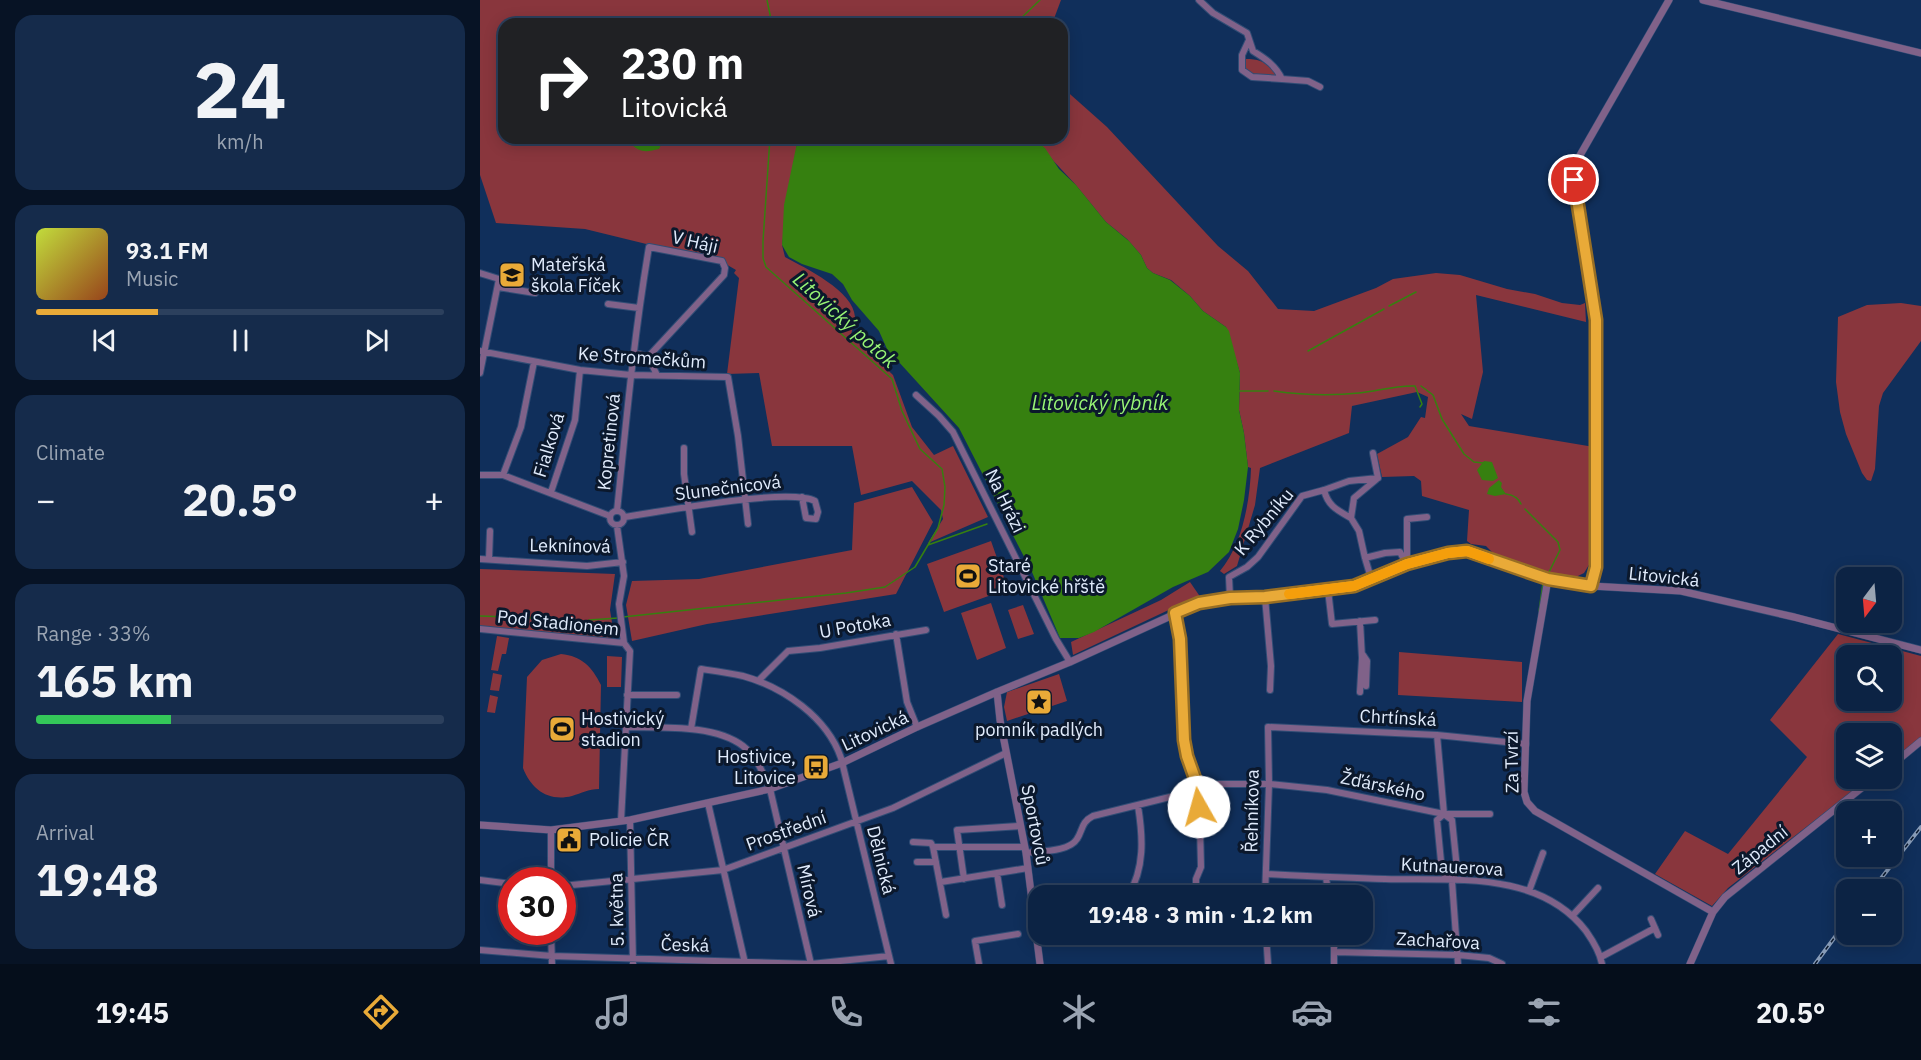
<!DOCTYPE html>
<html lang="en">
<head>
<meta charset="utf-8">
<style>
  :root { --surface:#0c2344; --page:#152b4b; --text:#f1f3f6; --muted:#9aa4b2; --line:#2c405d; --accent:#e9aa38 }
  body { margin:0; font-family:"IBM Plex Sans",sans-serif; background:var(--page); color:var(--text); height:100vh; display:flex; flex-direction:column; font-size:22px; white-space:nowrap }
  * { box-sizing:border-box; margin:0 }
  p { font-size:20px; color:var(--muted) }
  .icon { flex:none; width:33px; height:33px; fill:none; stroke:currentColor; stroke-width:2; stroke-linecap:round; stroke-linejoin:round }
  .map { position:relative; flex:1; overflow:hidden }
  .details { display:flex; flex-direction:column; gap:15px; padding:15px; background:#071325; width:480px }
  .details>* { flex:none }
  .hud { position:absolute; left:18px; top:18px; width:570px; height:126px; border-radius:18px; box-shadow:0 3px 15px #0003,0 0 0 2px var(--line); background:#202124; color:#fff; overflow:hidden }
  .needle { width:39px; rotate:196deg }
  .fabs { position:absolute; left:1356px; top:567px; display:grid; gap:12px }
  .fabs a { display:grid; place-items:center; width:66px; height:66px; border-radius:12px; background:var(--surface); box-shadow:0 3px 15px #0003,0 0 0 2px var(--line); font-size:30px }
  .speed { position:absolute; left:18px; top:867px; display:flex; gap:12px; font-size:30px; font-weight:700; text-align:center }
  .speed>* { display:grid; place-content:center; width:78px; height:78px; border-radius:50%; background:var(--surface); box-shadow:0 3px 15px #0003,0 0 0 2px var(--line); line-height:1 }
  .speed .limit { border:9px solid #d22; background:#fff; color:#111 }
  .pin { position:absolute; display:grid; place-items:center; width:51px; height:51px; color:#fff; margin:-26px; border:3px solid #fff; border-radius:50%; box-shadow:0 2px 6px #0007 }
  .me { position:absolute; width:66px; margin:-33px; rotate:353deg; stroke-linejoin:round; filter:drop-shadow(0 0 4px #0008) }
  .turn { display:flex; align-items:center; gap:21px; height:126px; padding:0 24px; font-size:27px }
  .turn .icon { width:78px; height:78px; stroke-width:2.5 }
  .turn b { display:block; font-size:42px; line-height:51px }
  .big { font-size:45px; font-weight:700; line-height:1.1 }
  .details .widget { flex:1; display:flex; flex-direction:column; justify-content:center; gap:9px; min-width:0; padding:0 21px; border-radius:18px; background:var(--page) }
  .details .dial { align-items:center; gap:0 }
  .dial b { font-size:78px; line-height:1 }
  .song { display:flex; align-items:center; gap:18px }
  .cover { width:72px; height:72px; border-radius:9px; background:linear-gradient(135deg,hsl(70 70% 55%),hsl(20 70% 35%)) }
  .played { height:6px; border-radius:3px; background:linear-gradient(90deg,var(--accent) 30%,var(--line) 30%) }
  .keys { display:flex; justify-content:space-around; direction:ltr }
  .heat { display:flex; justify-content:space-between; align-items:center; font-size:33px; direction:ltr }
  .charge { height:9px; border-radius:4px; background:linear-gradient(90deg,#34c759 33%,var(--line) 0) }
  .trip { position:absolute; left:548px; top:885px; width:345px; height:60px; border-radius:18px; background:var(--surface); box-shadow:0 3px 15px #0003,0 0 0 2px var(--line); font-weight:700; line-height:60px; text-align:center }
  .tab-bar { display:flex; height:96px; justify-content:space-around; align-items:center; background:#050e1b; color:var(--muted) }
  .tab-bar .icon { width:42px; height:42px }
  .tab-bar .active { color:var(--accent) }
  .tab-bar b { font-size:27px; color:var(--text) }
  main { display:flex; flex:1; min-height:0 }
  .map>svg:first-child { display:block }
  .green { fill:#89363d; fill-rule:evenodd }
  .water { fill:#368010 }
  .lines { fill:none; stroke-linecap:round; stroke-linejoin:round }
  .stream { stroke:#368010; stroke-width:1.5 }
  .minor-casing { stroke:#314d75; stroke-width:8 }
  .tertiary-casing { stroke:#314d75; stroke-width:8 }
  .minor { stroke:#806289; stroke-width:6 }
  .tertiary { stroke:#806289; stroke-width:7 }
  .rail-casing { stroke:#889cb8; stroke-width:4 }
  .rail { stroke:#0b182c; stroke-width:1.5; stroke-dasharray:4.5; stroke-linecap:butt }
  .route-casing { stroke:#976e24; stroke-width:15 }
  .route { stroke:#e9aa38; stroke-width:10 }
  .slow { stroke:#f59e0b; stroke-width:10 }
  .labels { text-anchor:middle; stroke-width:6; stroke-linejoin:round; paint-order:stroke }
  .street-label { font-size:18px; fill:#e1ecfd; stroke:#0b182c }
  .poi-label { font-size:18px; fill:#e1ecfd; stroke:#0b182c; text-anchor:start }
  .water-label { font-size:20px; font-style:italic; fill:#97f475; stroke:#0b182c }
</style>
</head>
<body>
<main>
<section class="details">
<div class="widget dial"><b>24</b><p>km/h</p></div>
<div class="widget">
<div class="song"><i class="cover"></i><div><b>93.1 FM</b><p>Music</p></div></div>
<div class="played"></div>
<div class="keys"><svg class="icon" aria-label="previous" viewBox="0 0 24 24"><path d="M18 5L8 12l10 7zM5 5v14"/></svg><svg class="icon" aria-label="pause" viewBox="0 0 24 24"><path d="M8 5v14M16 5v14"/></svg><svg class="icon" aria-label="next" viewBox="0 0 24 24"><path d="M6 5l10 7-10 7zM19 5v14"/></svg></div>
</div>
<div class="widget"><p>Climate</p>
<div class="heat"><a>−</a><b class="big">20.5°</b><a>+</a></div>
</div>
<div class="widget"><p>Range · 33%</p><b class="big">165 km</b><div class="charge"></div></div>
<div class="widget"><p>Arrival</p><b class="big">19:48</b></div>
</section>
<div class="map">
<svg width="1441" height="964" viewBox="0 0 1441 964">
  <rect width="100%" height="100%" fill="#102f5b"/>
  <path class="green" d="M0,0h581l-9,24h-548v114h294l-16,107 3,12c20,11 69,34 70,60 0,6 -3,12 -4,18l42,40 19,52 22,28 19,-9 35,71 -60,26 15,-24 -2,-9 -29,-29 -51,14 -9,-49h-80l-13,-73 -32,1 12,-96 -5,-5 2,-3 -12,-7 -139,-34 -89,-6 -16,-48z
    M763,55l2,4c15,0 20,3 31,13l-1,4 -25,-1 -6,-5z
    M582,87l45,40 111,119 30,25 30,38 36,2 62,-23 17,-9 43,-6 24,2 47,14 28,5 27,9 18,2 5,-2 1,19 -110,-27 7,77 -11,47 -11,-5 8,12 125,21 -2,113 -8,13 -8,4 -41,-6 -42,-18 -7,-7 -15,-2 -4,-3 2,-31 -47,-14 -1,-15 -7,-5 -32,1 -5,-23 31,-17 13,-20 4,1 3,-21 -11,-5 -65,14 -3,27 -89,35 -5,37 -18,61 -13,8 -4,-3c22,-26 30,-69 31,-103l-3,-1 -4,-34 -5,-23 1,-37 -14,-46 -23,-16 -13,-15 -19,-16 -18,-7 -6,-5 -6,-13 -14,-16 -21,-17 -31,-38 -42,-45 29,-1z
    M1421,303l20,3v35l-38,52 -4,13 -4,63 -4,12 -4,-1 -5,-7 -16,-39 -6,-22 -4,-30 2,-65 29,-12z
    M432,487l21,35 -37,72 -189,30 -75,17 -6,-36 6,-24 67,-2 153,-29 2,-47z
    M511,541l17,48 -64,23 -17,-48z
    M0,569l135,5 -5,36 4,25 -5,5 -129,-13z
    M710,582l11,16 -26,9 -102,48 -2,-13 90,-42z
    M511,603l15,45 -29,12 -16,-47z
    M543,605l11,29 -16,5 -10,-29z
    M1358,634l83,22v81l-29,23v-26h-46v44l22,1 -140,109 -16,18 -57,-32 30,-43 43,23 79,-97 -37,-37zM1366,656h46v44h-46z
    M17,636l12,2 -3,16h-4l-4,17 -7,-1z
    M919,652l123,10v40l-124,-7z
    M81,654c21,2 31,13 40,31l-2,104c-11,0 -17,4 -27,7 -24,6 -41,-7 -49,-28l4,-91 15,-17z
    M127,656l15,1 -1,30h-14z
    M13,673l9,2 -3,16 -9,-1z
    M579,674l8,27 -60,20 -3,-14 3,-15z
    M10,695l8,2 -3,16 -8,-1z"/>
  <path class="water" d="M152,138h29l2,3 -4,8c-12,3 -19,4 -28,-5z
    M318,138h235l12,10 14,21 17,16 30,37 23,19 12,14 6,13 6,5 17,7 20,16 13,15 23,16 3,4 11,42 -1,37 5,23 4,34 -4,33 -6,29 -9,23 -21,20 -35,15 -79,45 -15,6h-19l-28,-66 -26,-50 -1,-4 6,-3 -3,-4 -5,3 -44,-86 -72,-79 -8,-18 -27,-31 -9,-16 -11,-10 -30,-10 -13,-7 -7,-12 2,-40z
    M1004,461l8,1 6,16 -5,3 -11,-1 -5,-10z
    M1019,480l3,3 -1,4 5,7 -11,2 -8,-2 2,-6z"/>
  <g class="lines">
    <path class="stream" d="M287,0l5,24
      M535,24l25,-24
      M909,306l27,-14
      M828,351l76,-42
      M935,386l7,18 -2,3
      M941,386l12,9 9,24 22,35 10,8 10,1
      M759,391h29
      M794,391c28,4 57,5 85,2 19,-2 37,-8 56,-7
      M1026,494c7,1 12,3 15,10
      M1045,509l33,33 2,8 -12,24
      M448,545l59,-21
      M1059,611l4,-28
      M0,616l55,2 7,5c15,-7 32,8 47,-3l29,-2
      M143,617l223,-24 39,-6 30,-20 23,-39 6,-23 1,-18 -3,-18 -22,-20 -18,-38 -10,-32 -126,-112 -3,-9v-17l7,-103"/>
    <defs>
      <path id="minor" d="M719,0l14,13 34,20 6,18c13,8 23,15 29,28l26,2 12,6
        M769,40l-7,15v15l10,7 30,2
        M0,273l19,6 -19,94
        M18,287l37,6
        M128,304l31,4
        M0,351l100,19 51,5 97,2 10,59 10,88
        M154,352l14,5 9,18
        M436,395l23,21 14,16 103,207 14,23
        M204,448v26l8,58
        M0,475h23l107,41
        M23,475l18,-48 13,-65
        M844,490c4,16 13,20 27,28
        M71,492l24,-72 5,-50
        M130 518a7 7 0 1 1 14 0a7 7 0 1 1-14 0Z
        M137,511c9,-88 17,-176 32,-264l73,14 3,7 -1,7 -76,82
        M144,517c36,-5 165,-30 191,-16l3,11 -2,7 -10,-1 -4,-21
        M137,526l7,50 -5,28 5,39
        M885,558l-6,-27 -8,-13 3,-20 24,-20 -5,-25
        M0,559l107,7 36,-4
        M9,559l1,-28
        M927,564v-45l20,-2
        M891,578l-6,-20 20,-5 15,-1 7,13
        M848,590l4,34 43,-4
        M785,597l6,69 -1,24
        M750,598l-1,-21 18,-10 11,-10 44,-61 22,-6 25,-9 29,-3
        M695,613l5,26 4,101 3,16 12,31 2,80 -5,12v17
        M880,621l2,37 -2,34
        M0,629l144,14 6,8 -9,170
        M416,634l11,68 10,25
        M883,655l4,6 -1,25
        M278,681l30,-30 32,-3 106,-18
        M147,695h50
        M146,727c35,1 88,-3 117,19 14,11 20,27 27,43l41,175
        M211,729l10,-60c14,2 29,4 42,7 40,11 84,41 98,82l50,206
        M957,735l7,79 8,6 5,49 -5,12 6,83
        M739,784h50l58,6 117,24h46
        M228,803l37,160
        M964,814l-7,6 5,52 10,9
        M150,820l3,144
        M433,842l18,1 2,4h91
        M453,847l13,68
        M546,853c14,-2 43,-1 51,-14 6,-9 4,-17 16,-23l93,-23 13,-6
        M437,862h19
        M517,873l5,32
        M786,874c40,2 79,4 119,5 69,2 154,-9 201,52 7,10 14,21 16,33
        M846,878l3,18
        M484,879l-7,-49 63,-4
        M0,880l32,4
        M71,880v-50
        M461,882l87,-14
        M82,886l161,-16 170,-62 113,-55
        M1049,891l14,-38
        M648,896c17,-28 15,-59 10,-90
        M785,896l4,-112 -1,-57 169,8 89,9
        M1093,915l25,-27
        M1171,919l7,16
        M71,932l1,32
        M786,934l2,30
        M854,934v30
        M0,950l72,6 259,8 78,-8
        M855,952l123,3 31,3 13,6
        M1121,957l54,-29
        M499,964l-4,-23 43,-7"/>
      <path id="tertiary" d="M1223,0l218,53
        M1068,579l-21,122 -3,91 3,10 8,9 178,101
        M1111,586l5,-19v-248l-22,-139 5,-23 90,-157
        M517,692l3,28 26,133 14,111
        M1412,765l29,-24
        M0,825l71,5 79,-10 140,-31 72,-26 75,-36 80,-35 73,-30 129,-59 31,-5 35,-1 89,-11 53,-21 41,-12 19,-2 81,28 43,7 90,5 113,26 127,33
        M1210,964l23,-52 12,-15 149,-119"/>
    </defs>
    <use href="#minor" class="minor-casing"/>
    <use href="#tertiary" class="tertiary-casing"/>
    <use href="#minor" class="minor"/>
    <use href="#tertiary" class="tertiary"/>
    <defs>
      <path id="rail" d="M1392,890l49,-63
        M1335,964l31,-42"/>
    </defs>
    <use href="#rail" class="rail-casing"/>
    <use href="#rail" class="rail"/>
  </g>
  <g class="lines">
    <defs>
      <path id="route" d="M719,807l-1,-20 -11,-31 -3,-16 -4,-101 -5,-26 24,-10 31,-5 35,-1 89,-11 53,-22 41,-11 19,-2 81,28 43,7 5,-19v-247l-22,-140"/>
    </defs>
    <use href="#route" class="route-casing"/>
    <use href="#route" class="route"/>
    <path class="slow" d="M809,594l65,-8 53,-22 41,-11 19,-2 22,8"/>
  </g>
  <defs>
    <symbol id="school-square" viewBox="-11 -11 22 22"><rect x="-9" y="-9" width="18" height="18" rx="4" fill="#e9aa38" stroke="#0b182c"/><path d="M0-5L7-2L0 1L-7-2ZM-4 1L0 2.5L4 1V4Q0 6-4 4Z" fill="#111"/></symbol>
    <symbol id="stadium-square" viewBox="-11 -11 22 22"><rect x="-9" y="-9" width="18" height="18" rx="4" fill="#e9aa38" stroke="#0b182c"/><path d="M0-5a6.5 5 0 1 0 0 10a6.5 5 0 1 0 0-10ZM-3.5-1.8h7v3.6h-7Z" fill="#111"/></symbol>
    <symbol id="sight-square" viewBox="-11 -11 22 22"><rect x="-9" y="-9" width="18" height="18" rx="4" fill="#e9aa38" stroke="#0b182c"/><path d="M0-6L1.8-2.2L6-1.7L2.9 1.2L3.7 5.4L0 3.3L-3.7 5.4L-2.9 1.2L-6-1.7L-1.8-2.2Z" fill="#111"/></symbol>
    <symbol id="bus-square" viewBox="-11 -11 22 22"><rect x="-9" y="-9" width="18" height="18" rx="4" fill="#e9aa38" stroke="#0b182c"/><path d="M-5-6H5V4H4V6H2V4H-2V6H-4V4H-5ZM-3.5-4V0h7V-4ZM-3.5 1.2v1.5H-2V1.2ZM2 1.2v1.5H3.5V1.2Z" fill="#111"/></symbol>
    <symbol id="civic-square" viewBox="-11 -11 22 22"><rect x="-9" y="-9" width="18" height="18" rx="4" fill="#e9aa38" stroke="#0b182c"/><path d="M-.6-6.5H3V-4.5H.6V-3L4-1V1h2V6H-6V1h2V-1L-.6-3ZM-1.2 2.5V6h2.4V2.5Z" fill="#111"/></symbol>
  </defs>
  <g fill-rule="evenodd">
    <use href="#school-square" x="17" y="260" width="30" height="30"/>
    <use href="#stadium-square" x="473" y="561" width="30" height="30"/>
    <use href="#sight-square" x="544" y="687" width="30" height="30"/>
    <use href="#stadium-square" x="67" y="714" width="30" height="30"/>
    <use href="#bus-square" x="321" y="752" width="30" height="30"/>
    <use href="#civic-square" x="74" y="825" width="30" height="30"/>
  </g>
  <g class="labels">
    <g class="street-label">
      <text transform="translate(215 242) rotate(13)" y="6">V Háji</text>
      <text transform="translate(162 358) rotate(4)" y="6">Ke Stromečkům</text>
      <text transform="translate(129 442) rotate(-84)" y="6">Kopretinová</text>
      <text transform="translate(69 445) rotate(-73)" y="6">Fialková</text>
      <text transform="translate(248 488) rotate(-7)" y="6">Slunečnicová</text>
      <text transform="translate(525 501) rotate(64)" y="6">Na Hrázi</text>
      <text transform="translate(784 522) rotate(-50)" y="6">K Rybníku</text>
      <text transform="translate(90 546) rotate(1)" y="6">Leknínová</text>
      <text transform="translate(1184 577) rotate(6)" y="6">Litovická</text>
      <text transform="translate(78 623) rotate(6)" y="6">Pod Stadionem</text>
      <text transform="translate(375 626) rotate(-10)" y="6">U Potoka</text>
      <text transform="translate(918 718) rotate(3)" y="6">Chrtínská</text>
      <text transform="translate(395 731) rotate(-25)" y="6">Litovická</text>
      <text transform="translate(1032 762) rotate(-91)" y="6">Za Tvrzí</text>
      <text transform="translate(903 786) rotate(12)" y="6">Žďárského</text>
      <text transform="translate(772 811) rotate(-89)" y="6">Řehníkova</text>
      <text transform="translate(555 825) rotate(79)" y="6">Sportovců</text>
      <text transform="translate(306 831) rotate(-20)" y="6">Prostřední</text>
      <text transform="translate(1280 850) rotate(-39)" y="6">Západní</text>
      <text transform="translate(401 860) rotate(76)" y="6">Dělnická</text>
      <text transform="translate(972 867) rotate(3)" y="6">Kutnauerova</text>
      <text transform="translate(329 891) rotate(77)" y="6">Mírová</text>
      <text transform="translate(137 910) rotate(-91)" y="6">5. května</text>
      <text transform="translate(958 941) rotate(3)" y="6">Zachařova</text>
      <text transform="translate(205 945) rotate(2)" y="6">Česká</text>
    </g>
    <g class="poi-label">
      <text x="51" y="271">Mateřská<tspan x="51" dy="21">škola Fíček</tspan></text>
      <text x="508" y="572">Staré<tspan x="508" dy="21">Litovické hřště</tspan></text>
      <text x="101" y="725">Hostivický<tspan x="101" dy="21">stadion</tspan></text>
      <text x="559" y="736" text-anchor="middle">pomník padlých</text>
      <text x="316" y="763" text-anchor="end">Hostivice,<tspan x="316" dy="21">Litovice</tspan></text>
      <text x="109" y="846">Policie ČR</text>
    </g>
    <g class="water-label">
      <text transform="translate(365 320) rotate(42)" y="7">Litovický potok</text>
      <text x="620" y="410">Litovický rybník</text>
    </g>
  </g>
</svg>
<div class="fabs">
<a><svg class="needle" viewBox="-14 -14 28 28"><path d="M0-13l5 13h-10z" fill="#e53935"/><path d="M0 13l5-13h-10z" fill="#9aa4b2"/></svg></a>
<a><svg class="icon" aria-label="search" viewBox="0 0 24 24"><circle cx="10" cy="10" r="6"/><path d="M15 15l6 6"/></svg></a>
<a><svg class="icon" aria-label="layers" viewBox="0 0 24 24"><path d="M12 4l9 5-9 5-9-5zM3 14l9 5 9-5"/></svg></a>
<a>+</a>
<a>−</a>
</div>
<div class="speed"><div class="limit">30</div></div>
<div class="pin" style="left:1094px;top:180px;background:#d93025"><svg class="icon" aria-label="arrive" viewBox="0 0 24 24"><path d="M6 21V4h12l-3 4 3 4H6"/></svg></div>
<svg class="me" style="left:719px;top:807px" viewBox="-20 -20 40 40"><circle r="19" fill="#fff"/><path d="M0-13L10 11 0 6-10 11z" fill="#e9aa38"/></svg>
<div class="trip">19:48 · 3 min · 1.2 km</div>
<div class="hud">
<div class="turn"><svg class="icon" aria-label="right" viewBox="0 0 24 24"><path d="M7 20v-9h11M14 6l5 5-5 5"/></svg><div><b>230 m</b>Litovická</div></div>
</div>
</div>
</main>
<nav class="tab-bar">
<b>19:45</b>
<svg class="icon active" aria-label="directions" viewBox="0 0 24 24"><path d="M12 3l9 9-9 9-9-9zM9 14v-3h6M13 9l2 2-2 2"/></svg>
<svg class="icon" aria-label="music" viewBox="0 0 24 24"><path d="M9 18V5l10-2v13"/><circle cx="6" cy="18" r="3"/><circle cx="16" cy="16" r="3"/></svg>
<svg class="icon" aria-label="phone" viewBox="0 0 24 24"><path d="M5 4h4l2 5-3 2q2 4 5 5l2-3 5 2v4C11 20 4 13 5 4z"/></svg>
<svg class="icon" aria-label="climate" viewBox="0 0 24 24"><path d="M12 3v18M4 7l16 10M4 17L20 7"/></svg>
<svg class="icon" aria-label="car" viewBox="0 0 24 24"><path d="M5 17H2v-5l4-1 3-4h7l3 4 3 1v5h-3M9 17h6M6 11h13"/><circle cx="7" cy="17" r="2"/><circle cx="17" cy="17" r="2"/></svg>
<svg class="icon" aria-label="filters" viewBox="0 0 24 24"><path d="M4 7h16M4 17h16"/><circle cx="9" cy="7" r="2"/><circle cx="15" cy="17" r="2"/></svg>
<b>20.5°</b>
</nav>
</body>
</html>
